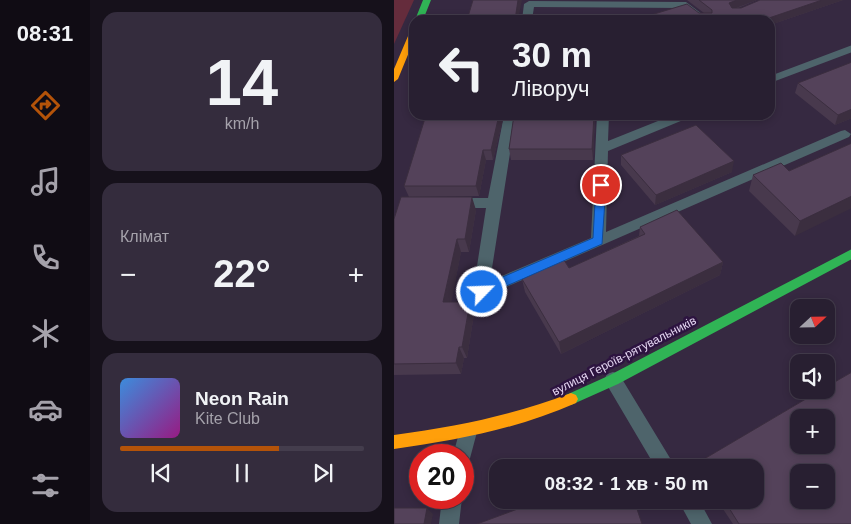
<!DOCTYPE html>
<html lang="uk">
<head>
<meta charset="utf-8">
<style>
  :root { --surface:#281f31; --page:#342c3d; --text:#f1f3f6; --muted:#a5a2ab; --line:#443d4d; --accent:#b45309 }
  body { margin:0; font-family:Helvetica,sans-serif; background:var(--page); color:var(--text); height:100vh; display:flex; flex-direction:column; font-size:19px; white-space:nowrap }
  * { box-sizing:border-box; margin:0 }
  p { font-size:16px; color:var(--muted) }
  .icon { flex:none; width:28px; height:28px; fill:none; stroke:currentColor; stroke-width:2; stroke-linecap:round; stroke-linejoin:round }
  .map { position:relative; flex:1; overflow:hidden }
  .sheet { display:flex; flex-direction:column; gap:12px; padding:12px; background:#16111b; width:304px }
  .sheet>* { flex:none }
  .top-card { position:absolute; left:15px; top:15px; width:366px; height:105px; border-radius:15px; box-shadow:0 2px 8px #0003,0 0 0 1px var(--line); background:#281f31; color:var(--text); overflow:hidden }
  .needle { width:32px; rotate:68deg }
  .tools { position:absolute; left:396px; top:299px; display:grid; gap:10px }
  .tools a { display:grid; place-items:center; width:45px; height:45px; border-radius:10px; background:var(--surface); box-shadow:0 2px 8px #0003,0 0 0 1px var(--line); font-size:25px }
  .speed { position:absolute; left:15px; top:444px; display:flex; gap:10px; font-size:25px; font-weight:700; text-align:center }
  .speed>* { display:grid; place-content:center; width:65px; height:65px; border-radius:50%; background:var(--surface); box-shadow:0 2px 8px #0003,0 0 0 1px var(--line); line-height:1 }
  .speed .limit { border:8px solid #d22; background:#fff; color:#111 }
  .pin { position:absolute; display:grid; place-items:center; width:42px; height:42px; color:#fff; margin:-21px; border:2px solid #fff; border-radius:50%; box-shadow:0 1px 5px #0007 }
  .me { position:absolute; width:55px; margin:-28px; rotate:66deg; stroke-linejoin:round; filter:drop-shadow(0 0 4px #0008) }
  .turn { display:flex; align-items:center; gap:18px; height:105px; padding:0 20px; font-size:22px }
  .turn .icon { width:65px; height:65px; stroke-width:2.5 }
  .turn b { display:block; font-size:35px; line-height:42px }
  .big { font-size:38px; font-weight:600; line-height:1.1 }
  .sheet .widget { flex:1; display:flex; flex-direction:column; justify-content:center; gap:8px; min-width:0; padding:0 18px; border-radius:15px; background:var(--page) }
  .sheet .dial { align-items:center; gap:0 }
  .dial b { font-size:65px; line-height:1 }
  .song { display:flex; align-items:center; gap:15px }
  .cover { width:60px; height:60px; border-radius:8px; background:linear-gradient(135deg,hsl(210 70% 55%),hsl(310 70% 35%)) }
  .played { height:5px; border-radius:2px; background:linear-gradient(90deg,var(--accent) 65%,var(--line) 65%) }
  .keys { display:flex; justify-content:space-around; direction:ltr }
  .heat { display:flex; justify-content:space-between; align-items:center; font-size:28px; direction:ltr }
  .trip { position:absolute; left:95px; top:459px; width:275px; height:50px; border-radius:15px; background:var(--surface); box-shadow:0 2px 8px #0003,0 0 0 1px var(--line); font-weight:600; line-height:50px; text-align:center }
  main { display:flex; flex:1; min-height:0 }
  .tab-bar { display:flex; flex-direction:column; width:90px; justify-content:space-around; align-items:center; background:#100c14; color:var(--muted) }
  .tab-bar .icon { width:35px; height:35px }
  .tab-bar .active { color:var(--accent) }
  .tab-bar b { font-size:22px; color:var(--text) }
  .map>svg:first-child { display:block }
  .green { fill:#652c3c }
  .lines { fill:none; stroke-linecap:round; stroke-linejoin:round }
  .lane { fill:#4e646b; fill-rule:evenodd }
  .fast { fill:#30b455; fill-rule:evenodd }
  .slow { fill:#ff9f0a; fill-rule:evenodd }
  .wall { fill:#48394d; fill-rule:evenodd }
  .shaded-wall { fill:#3b2e3f }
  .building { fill:#54425a; stroke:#3b2e3f; fill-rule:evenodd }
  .route { fill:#1a73e8; stroke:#114b97 }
  .labels { text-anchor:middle; stroke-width:5; stroke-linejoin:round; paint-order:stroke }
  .street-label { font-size:12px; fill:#e5d6f2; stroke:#2d1440 }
</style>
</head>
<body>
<main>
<nav class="tab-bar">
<b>08:31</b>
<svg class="icon active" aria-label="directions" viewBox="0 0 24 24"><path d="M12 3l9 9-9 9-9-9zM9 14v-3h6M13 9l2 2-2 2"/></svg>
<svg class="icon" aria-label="music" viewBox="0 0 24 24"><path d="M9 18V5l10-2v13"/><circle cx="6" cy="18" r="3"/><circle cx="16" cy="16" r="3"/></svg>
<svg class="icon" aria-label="phone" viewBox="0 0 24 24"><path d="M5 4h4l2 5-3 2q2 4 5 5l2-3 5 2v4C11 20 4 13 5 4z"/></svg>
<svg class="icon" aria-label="climate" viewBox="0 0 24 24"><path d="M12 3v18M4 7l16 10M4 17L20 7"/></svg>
<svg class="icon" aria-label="car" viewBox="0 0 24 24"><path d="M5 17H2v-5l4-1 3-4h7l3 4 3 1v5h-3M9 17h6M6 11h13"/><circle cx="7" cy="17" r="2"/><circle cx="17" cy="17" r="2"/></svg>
<svg class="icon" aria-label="filters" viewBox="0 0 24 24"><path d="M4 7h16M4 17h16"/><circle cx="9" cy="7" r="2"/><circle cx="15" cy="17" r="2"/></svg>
</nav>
<section class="sheet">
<div class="widget dial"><b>14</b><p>km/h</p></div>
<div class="widget"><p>Клімат</p>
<div class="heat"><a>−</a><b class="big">22°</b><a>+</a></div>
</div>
<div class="widget">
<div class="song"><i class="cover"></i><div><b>Neon Rain</b><p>Kite Club</p></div></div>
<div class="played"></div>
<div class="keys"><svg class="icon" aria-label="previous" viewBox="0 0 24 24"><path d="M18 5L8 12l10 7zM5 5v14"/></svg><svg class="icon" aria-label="pause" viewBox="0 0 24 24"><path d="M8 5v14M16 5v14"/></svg><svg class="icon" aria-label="next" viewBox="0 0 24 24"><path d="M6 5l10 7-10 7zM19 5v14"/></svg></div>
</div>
</section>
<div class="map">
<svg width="458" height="524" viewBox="0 0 458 524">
  <rect width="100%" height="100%" fill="#362941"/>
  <path class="green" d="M0,0h20l-20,44z"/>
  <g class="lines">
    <path class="lane" d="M135,1l157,1 24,18h-11l-15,-12 -150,-1 -2,13h-10l2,-16z
      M458,45v7l-82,31v-7z
      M110,115h12l-26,166 101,-43 6,-123h12l-1,26 65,-26h17l-2,3 -80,33 -2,81 235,-101 4,-1 6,4 -2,3 -368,161 -6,-1 -2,-5 13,-84h-31l-5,-1 -2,-4 2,-4 5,-1h33z
      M219,372l6,2 57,94h-20l-52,-88 3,-6z
      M74,423l7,3 2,6 -8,30 -6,2v-9h-10l8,-29z
      M48,498h20l-3,26h-20z
      M284,500h21l13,24h-21z"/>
    <path class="fast" d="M29,0h8l-8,20h-8z
      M458,249v10l-234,125 -47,21 -5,-2 -2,-4 2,-4 42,-19z"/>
    <path class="slow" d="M17,29h3v11l-16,39 -4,3v-13z
      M177,393l5,2 2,4 -2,4c-59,26 -119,37 -182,46v-14c65,-9 116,-19 177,-42z"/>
  </g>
  <path class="wall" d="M293,0h70l-19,8h3l19,-8h83l-73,25v-5h-129v-2l63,-5z
    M404,83l54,35 -17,7 -40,-32z
    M110,115l-11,45h-7l-7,36 -70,1 -5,-11z
    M120,115h81l-2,45h-82l-2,-11z
    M458,143l-57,93 -46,-45 4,-16 36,-4z
    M227,155l111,17 -77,33 -34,-40z
    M82,210l-7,42h-8l-10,50h19l4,12 -7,44h-3l-3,16 -67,1v-156z
    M246,227l83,35 -3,13 -159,79 -36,-62 -3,-13 47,-11 70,-32z
    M458,372v152h-119l-16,-24h38v-32h-57l1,-6 122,-72h5v-3zM405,418h27v27h-27zM405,472h27v28h-27z"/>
  <path class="shaded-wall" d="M124,0h4l-4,20h-3z
    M343,0h20l-29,11 1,-8z
    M428,0h21l-73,25v-5h-7z
    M458,109v9l-17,7 3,-10z
    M105,115h5l-11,45 -2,-10z
    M200,115h1l-2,45 -1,-11z
    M89,150l3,10 -7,36 -3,-10z
    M340,161l-2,11 -77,33 1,-10z
    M458,196v12l-57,28 5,-15z
    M78,197l4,13 -7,42 -4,-13z
    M63,239l4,13 -12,62 -6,-12z
    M329,262l-3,13 -159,79 -2,-12z
    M76,302l4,12 -7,44 -5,-11z
    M65,347l5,11 -3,16 -5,-11z
    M33,508l6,6 -2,10h-7z"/>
  <path class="building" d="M79,0h45l-3,20h-48z
    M305,0h38l-8,3 3,5h9l19,-8h62l-59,20h-121l-1,-2 46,-14 12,9h13v-3z
    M458,62v47l-14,6 -40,-32z
    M32,115h73l-8,35h-8l-7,36h-72z
    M120,115h80l-2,34h-83z
    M302,125l38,36 -78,34 -35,-40z
    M458,143v53l-52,25 -47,-46 28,-12 8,8z
    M7,197h71l-7,42h-8l-14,63h27l-8,45h-3l-3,16 -62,1v-145z
    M283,210l46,52 -164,80 -37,-63 42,-19 5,8 76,-34 -5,-7z
    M458,372v152h-113l-15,-24h31v-32h-52l-4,-6 122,-72h5v-3zM405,418h27v27h-27zM405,472h27v28h-27z
    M148,500h92l8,24h-165z
    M0,508h33l-3,16h-30z"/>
  <path class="route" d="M207,181l5,4 -4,59 -116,51h-9l-1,-3 1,-4 116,-50 3,-53z"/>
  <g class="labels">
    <g class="street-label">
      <text transform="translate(230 356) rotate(-27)" y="4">вулиця Героїв-рятувальників</text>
    </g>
  </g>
</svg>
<div class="tools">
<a><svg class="needle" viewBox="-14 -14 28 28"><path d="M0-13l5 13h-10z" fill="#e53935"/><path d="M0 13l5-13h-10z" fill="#a5a2ab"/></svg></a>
<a><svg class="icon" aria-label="sound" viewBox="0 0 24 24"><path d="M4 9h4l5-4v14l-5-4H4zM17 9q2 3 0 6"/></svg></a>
<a>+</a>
<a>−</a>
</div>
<div class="speed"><div class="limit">20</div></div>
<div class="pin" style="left:207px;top:185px;background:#d93025"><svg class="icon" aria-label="arrive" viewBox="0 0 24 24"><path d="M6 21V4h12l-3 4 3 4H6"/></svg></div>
<svg class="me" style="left:88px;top:292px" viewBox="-20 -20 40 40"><circle r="17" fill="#1a73e8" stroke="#fff" stroke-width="3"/><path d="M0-11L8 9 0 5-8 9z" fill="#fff"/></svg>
<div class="trip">08:32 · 1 хв · 50 m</div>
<div class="top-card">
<div class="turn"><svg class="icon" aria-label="left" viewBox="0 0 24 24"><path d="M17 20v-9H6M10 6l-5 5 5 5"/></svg><div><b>30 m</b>Ліворуч</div></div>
</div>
</div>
</main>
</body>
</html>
